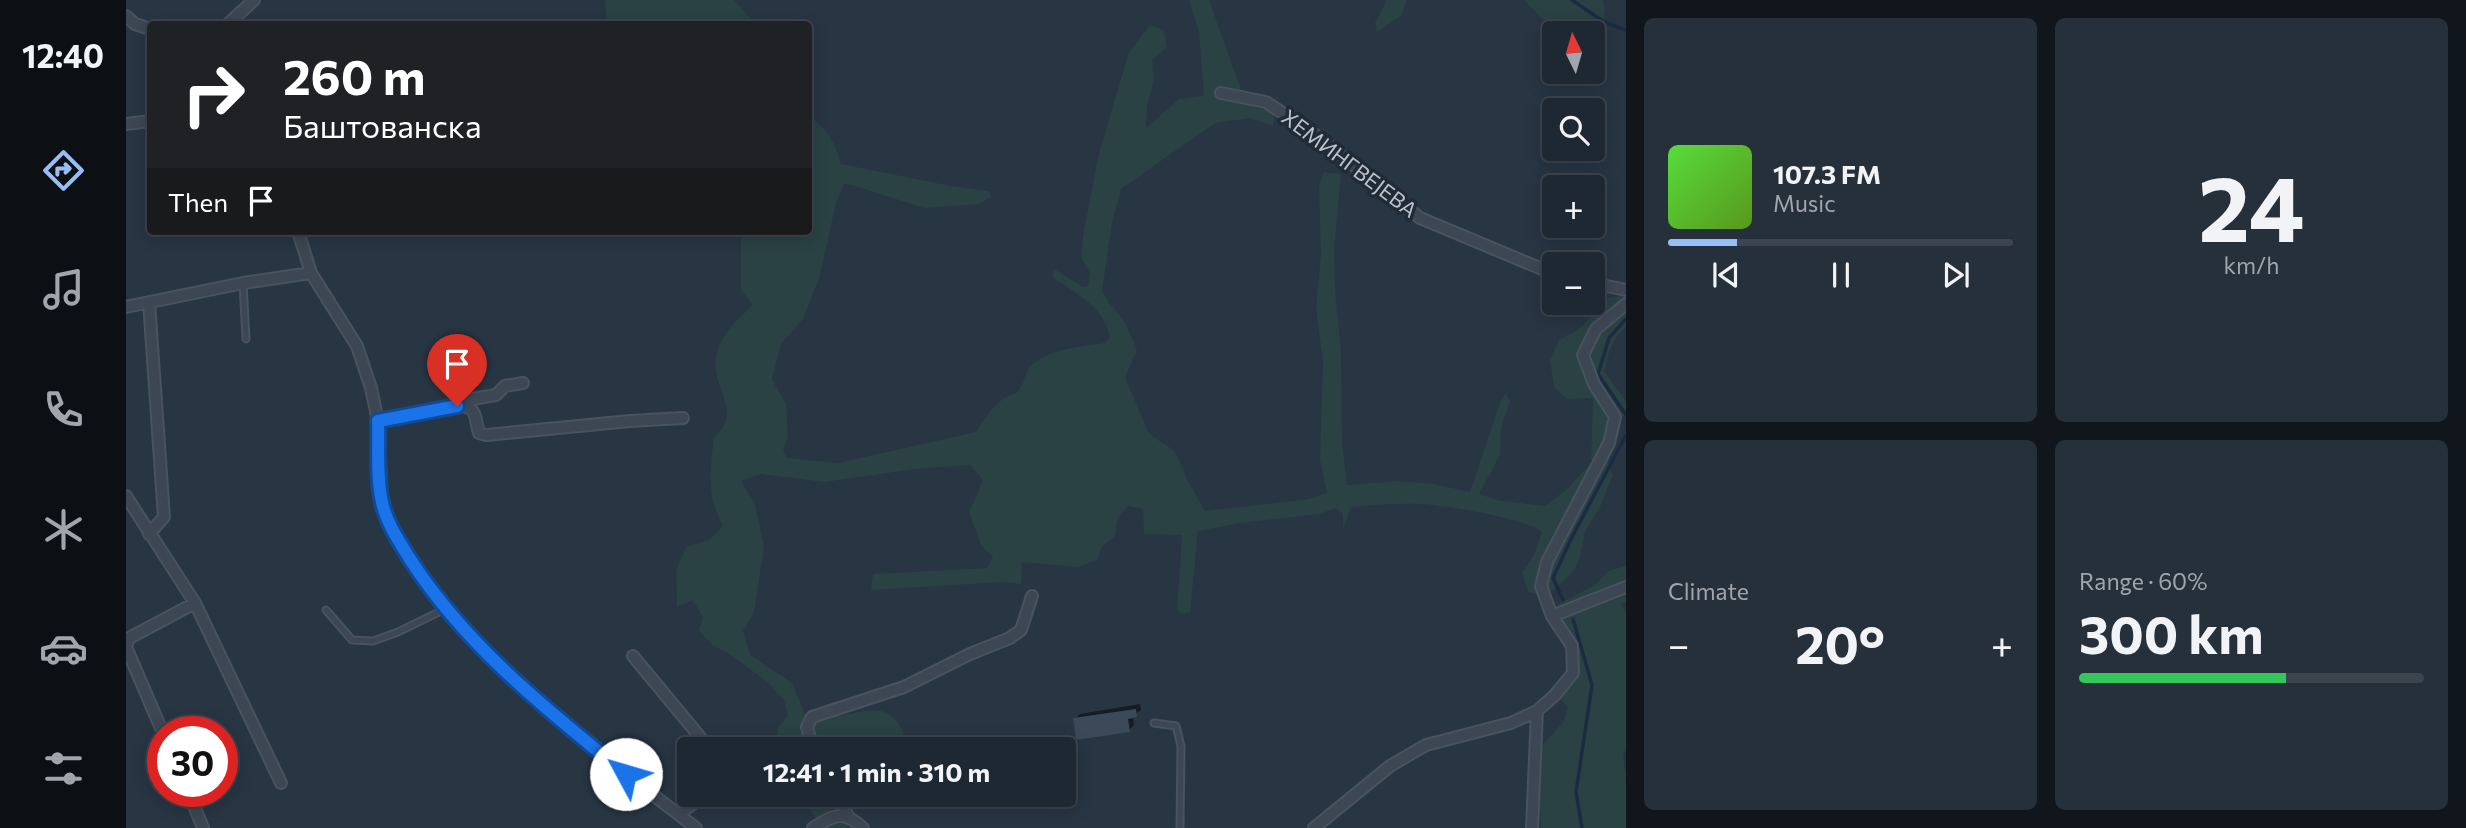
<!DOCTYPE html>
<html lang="en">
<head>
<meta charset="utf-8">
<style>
  :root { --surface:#1e2832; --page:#26303a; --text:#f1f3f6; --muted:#a1a6ac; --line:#3c444d; --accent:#96bef5 }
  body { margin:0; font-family:Commissioner,sans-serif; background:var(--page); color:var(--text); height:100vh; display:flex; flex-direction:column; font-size:26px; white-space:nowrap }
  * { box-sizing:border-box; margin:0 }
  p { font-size:23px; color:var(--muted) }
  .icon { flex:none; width:38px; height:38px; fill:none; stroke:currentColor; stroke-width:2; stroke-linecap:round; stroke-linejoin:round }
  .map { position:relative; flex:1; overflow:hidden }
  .sheet { display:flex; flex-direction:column; gap:18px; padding:18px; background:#10161c; width:840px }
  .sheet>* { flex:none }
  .guide { position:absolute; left:21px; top:21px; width:665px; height:214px; border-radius:7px; box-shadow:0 4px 18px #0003,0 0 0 2px var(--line); background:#202124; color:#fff; overflow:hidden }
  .needle { width:46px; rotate:355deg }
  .tools { position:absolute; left:1416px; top:21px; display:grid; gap:14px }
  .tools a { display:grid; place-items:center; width:63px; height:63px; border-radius:7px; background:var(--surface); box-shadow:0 4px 18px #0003,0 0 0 2px var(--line); font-size:35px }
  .speed { position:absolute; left:21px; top:716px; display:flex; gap:14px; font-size:35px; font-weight:700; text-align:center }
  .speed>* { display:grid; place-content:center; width:91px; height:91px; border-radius:50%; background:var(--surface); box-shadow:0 4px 18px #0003,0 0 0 2px var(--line); line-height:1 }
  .speed .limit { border:10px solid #d22; background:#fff; color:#111 }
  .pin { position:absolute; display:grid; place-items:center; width:60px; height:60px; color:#fff; margin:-72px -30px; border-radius:50% 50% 50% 0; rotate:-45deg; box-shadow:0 0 7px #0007 }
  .pin .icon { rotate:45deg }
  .me { position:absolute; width:77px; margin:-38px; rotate:309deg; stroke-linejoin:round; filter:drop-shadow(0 0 5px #0008) }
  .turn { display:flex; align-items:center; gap:24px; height:147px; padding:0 21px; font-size:32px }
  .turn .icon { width:91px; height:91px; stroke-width:2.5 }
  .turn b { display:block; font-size:49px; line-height:60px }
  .then { display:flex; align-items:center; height:66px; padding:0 21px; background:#0003; gap:14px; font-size:26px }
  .big { font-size:52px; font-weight:700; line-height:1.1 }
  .sheet .tile { flex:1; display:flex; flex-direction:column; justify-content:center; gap:10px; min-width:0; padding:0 24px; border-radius:10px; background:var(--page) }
  .sheet .dial { align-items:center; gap:0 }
  .dial b { font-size:91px; line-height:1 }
  .song { display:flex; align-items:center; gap:21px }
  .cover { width:84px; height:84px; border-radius:10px; background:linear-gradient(135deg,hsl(110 70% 55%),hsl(90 70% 35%)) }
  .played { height:7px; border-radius:4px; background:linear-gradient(90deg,var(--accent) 20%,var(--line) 20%) }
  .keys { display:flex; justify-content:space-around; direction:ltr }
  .heat { display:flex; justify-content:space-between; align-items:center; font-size:38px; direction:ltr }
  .charge { height:10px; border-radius:5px; background:linear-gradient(90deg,#34c759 60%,var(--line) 0) }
  .sheet .tiles { flex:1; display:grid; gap:18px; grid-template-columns:repeat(2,1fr) }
  .trip { position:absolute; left:551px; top:737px; width:399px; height:70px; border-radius:7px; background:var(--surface); box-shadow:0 4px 18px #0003,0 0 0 2px var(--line); font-weight:700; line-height:70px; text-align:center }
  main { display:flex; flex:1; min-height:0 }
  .dock { display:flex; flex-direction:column; width:126px; justify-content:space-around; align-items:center; background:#0c1014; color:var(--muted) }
  .dock .icon { width:49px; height:49px }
  .dock .on { color:var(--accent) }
  .dock b { font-size:32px; color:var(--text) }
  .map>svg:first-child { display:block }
  .green { fill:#2a4244 }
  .shadow { fill:#0007 }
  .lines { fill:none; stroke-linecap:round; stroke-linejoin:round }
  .stream { stroke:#1b2c42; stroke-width:3.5 }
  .building { fill:#3b4959 }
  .lane-casing { stroke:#49525f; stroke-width:9 }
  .street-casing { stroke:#49525f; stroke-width:14 }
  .lane { stroke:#3d4753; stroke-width:5 }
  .street { stroke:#3d4753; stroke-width:10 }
  .route-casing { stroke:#114b97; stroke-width:18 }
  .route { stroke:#1a73e8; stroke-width:12 }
  .labels { text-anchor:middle; stroke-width:7; stroke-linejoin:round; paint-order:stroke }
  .street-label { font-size:21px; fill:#bac2cc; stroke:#212b38 }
</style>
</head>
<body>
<main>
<nav class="dock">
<b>12:40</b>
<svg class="icon on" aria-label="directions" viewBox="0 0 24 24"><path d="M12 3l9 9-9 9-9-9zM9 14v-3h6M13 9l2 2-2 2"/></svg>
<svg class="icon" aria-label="music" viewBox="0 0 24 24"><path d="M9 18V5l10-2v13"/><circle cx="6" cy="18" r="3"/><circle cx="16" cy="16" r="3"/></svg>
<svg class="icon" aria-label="phone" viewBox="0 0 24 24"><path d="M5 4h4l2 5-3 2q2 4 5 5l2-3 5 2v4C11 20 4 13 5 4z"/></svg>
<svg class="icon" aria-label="climate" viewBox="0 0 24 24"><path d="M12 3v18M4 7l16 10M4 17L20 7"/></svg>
<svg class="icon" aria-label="car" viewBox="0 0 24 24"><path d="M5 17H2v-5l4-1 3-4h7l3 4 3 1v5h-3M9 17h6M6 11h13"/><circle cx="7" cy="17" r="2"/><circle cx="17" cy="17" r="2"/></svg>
<svg class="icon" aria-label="filters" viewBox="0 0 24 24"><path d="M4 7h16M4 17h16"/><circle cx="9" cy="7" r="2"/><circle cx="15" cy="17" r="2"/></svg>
</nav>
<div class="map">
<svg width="1500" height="828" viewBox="0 0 1500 828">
  <rect width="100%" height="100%" fill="#283543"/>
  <path class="green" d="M479,0h129l22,24h-149z
    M1063,0h20l36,101 29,12 -1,13 -23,-8 -35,5 -94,66 -9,34 -10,68 8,13 15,18 12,28 -12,27 24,57 26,17 14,32 16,28 104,-12 18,-6 -7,-33 3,-98 -7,-54 5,-54 -2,-68 5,-14 17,2 -7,75 1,42 6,59 1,93 5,42 50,-4 37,3 36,8 30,-89 6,-10 4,9 -9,26 -1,27 -21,39 18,6 48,6 22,-17 24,-26 2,-65 -26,1 -13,-12 -4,-27 9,-20 19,-10 29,-32 19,-3v32c-14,10 -18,28 -22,44l22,31v14l-11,2 -7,47 5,10 -12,30 -16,27 -5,25 -6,14 -21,20 -18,3 -7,-2 -6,-19 11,-16 9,-25c-14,-13 -99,-27 -120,-28 -24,-1 -47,1 -71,3l-8,22v-15l-7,-6 -17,6 -79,9 -42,8 -8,81 -7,2 -6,-4 5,-75 -38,-1 -1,-25 -15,-3 -10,11 -3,19 -14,12 -4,12 -19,7 -56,-5 -1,22 -18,-2 -132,8 2,-16 114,-6 6,-11 -12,-12 -12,-33 14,-32 -13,-15 -55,4 -91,13 -63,-8 -20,7 14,23 9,42 -10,66 -11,19 7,24 42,28 13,31c37,18 89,-38 102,35h-120l-9,-11v-11l10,-11 -4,-16 -18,-19 -34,-25 -21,-12 -12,-14 4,-12 -10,-18 -16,7 -1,-38 10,-22 23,-7 14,-14c-17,-31 -13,-55 -9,-89 32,-28 -7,-50 3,-85 5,-19 22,-34 36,-47l-12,-15v-57l4,-2h63l1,-116c18,16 26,25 32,49l110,22 38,5 2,6 -13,7 -53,4 -74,-23 -7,-1 -8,18 -16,74 -17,43 -22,25 -9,35 14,25 2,32 -5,15 4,7 51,5 138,-31c8,-13 15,-24 27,-33 5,-4 10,-4 14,-7 8,-8 8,-22 16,-28 18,-15 49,-18 72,-21l5,-6c-6,-29 -33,-44 -57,-59l1,-9 29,18 5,-1 2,-13 -9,-16 2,-21 15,-79 31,-105 21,-27 14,5 3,17 -15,13 2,21 -7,24 -1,23 33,-29 25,-3 -5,-64z
    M1261,0h20l-6,16 -24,16 -2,-9z
    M1398,0h78l3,7 -2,33 -10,16 -1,-23h-36z
    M1500,566v36l-5,2 5,9v135l-3,8 3,21v51h-85l-4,-65 2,-14 25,-28 4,-15 -13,-11 18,-22 -1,-27 -20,-30 7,-12 37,-20 12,-13z
    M679,795h19l8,18 18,15h-29l-15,-26z"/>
  <path class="shadow" d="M1014,704l1,6 -8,6 1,9 -5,5 -54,-11 5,-5z"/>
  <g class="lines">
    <path class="stream" d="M1446,0l32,22 22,8
      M1500,319l-17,19 -11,36 28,41
      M1437,600l-10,-22 19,-41 54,-102
      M1447,619l19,66 -16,107 6,36"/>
  </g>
  <path class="building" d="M1010,709l1,8 -9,2 2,13 -54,8 -3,-22z"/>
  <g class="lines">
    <defs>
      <path id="lane" d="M117,283l3,56
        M200,610l26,30 21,1 25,-9 47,-23
        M1028,723l22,3 5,20 -1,82"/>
      <path id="street" d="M0,16l9,8 15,5
        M102,24l26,-24
        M1095,93l45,9 51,34 103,82 134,56
        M0,124l24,-3
        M172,231l13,42 46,73 14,42 7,33 4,80 7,22 46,74 22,27 80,75 89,75 70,54
        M1466,283l34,7
        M0,307l117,-24 68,-10
        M338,406l8,-7 24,-4 9,-9 18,-3
        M252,421l79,-15c21,0 17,10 22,27l7,2 144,-14 53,-3
        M0,496l69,107 86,180
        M23,534l15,-17 -15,-215
        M1426,616l74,-29
        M507,656l77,93
        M37,733l-37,-86 3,-9 66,-35
        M687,749l-6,-22 5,-10 92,-30 66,-33 40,-16 11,-8 11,-34
        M62,791l15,37
        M711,794l11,22
        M553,814l28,-20
        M687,828c21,-13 30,-19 50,0
        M1188,828l76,-62 36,-21 85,-22 26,-12 18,-16 18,-22 -1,-27 -20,-30 -11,-30 6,-24 62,-119 6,-26 -21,-33 -11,-29 13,-26 30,-25
        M1406,828l5,-117"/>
    </defs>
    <use href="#lane" class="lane-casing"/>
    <use href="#street" class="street-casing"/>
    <use href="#lane" class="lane"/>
    <use href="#street" class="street"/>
  </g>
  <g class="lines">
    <defs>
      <path id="route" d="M331,406l-79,15c1,26 -2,55 4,81 4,20 17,39 28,57 55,86 137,151 216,215"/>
    </defs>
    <use href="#route" class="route-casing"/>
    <use href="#route" class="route"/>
  </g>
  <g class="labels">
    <g class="street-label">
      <text transform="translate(1223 164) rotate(37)" y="7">ХЕМИНГВЕЈЕВА</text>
    </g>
  </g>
</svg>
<div class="tools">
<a><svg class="needle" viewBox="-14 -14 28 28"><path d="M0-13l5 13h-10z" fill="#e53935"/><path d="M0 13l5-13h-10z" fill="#a1a6ac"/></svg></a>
<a><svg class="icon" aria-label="search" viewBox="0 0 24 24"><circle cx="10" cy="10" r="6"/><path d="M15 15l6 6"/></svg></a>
<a>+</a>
<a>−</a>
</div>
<div class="speed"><div class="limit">30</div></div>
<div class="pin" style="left:331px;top:406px;background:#d93025"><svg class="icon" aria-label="arrive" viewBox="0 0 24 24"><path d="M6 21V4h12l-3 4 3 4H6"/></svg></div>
<svg class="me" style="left:500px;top:774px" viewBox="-20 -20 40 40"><circle r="19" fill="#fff"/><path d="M0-13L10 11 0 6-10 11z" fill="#1a73e8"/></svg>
<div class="trip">12:41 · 1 min · 310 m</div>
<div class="guide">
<div class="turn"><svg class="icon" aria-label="right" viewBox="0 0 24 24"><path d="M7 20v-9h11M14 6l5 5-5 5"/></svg><div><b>260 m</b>Баштованска</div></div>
<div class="then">Then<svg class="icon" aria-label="arrive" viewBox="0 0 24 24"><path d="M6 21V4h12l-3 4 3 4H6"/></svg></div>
</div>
</div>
<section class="sheet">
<div class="tiles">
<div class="tile">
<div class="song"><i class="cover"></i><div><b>107.3 FM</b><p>Music</p></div></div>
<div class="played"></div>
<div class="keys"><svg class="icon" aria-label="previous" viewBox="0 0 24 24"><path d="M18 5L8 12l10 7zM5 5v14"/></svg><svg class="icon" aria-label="pause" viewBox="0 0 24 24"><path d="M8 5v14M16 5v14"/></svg><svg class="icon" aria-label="next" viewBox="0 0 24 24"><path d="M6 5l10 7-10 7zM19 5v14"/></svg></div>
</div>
<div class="tile dial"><b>24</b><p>km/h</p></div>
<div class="tile"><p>Climate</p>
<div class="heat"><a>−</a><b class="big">20°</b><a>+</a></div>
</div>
<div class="tile"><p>Range · 60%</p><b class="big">300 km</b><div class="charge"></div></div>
</div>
</section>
</main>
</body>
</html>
